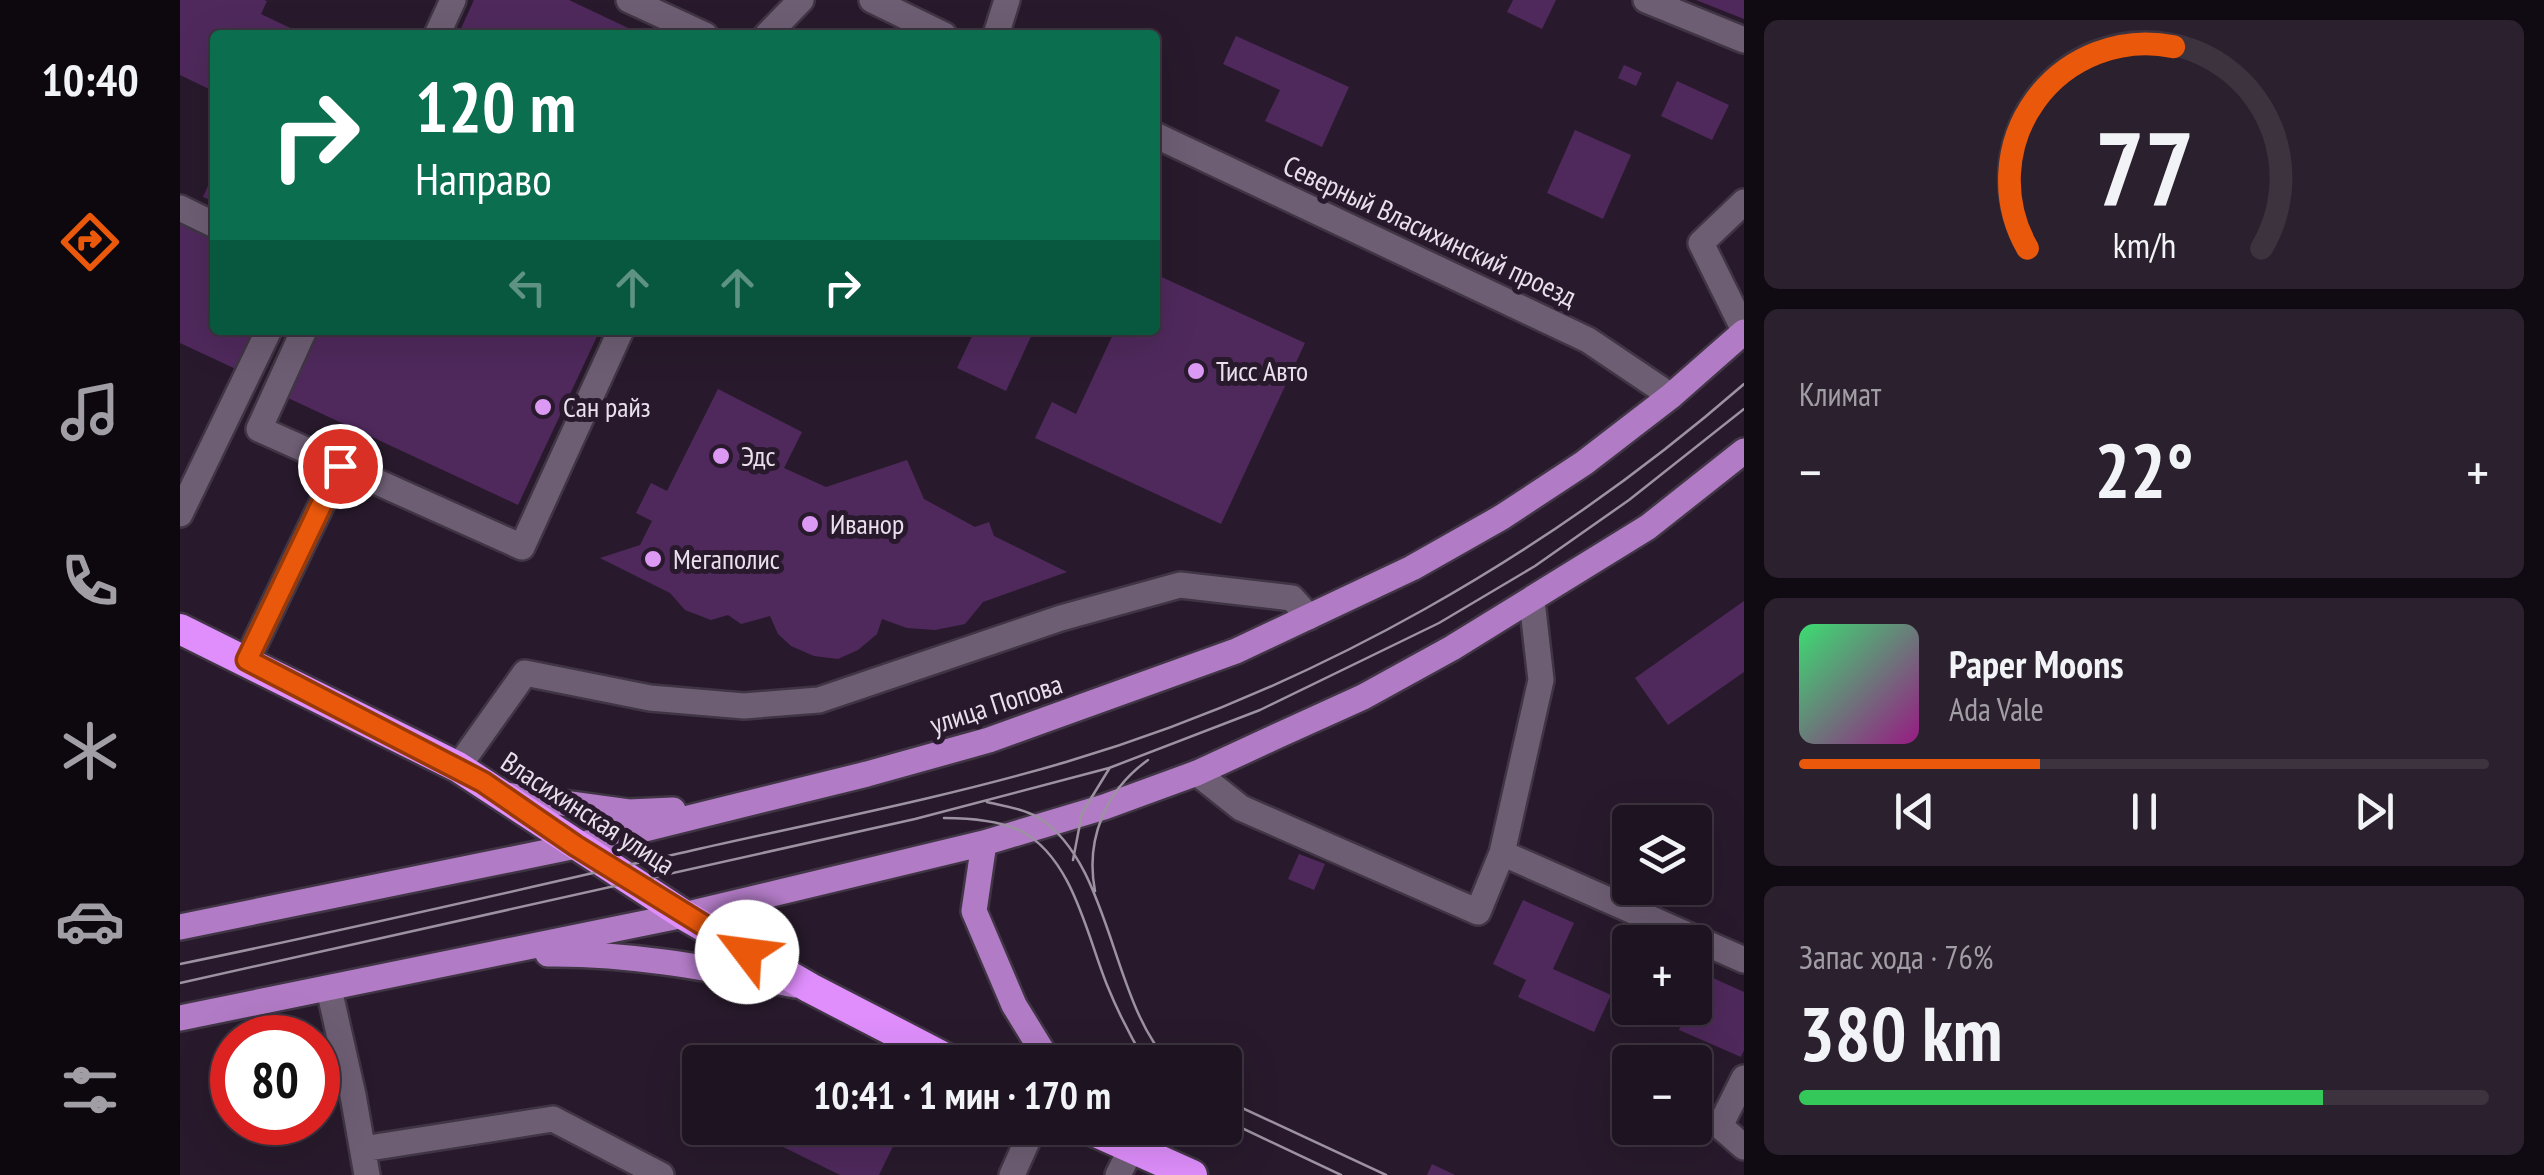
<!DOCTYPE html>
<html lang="ru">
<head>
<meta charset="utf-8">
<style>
  :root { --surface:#1e1421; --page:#2b212e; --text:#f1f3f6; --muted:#a19ea5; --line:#3c333f; --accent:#ea580c }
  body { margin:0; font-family:"PT Sans Narrow",sans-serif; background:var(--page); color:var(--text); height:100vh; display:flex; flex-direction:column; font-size:38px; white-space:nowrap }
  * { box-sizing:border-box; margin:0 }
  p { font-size:32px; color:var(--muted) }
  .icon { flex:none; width:55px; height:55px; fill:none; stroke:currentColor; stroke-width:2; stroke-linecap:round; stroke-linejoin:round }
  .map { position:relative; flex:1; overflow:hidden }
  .details { display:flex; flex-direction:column; gap:20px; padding:20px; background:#100b12; width:800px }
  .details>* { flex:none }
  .top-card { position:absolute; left:30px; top:30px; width:950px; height:305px; border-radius:10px; box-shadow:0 10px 40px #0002,0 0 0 2px var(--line); background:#0b6e4f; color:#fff; overflow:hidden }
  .buttons { position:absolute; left:1432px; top:805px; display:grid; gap:20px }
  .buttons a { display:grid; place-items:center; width:100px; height:100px; border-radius:10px; background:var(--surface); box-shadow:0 10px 40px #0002,0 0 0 2px var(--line); font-size:50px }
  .speed { position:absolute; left:30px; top:1015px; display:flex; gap:20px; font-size:50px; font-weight:700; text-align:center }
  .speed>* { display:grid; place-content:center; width:130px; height:130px; border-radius:50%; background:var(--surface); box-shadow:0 10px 40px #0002,0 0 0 2px var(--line); line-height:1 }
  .speed .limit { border:15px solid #d22; background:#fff; color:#111 }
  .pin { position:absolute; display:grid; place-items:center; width:85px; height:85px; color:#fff; margin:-42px; border:5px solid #fff; border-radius:50%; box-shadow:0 2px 10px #0007 }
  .me { position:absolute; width:110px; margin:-55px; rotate:300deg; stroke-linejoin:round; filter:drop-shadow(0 0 8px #0008) }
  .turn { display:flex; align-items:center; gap:35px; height:210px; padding:0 40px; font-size:45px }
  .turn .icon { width:130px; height:130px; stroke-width:2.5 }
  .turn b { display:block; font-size:70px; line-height:85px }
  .lanes { display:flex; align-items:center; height:95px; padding:0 40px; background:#0003; justify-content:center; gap:50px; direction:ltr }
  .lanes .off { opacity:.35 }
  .big { font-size:75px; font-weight:800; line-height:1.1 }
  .details .widget { flex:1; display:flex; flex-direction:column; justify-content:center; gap:15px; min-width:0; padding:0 35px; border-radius:15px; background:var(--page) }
  .details .dial { align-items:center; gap:0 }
  .dial svg { height:260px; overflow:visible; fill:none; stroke:var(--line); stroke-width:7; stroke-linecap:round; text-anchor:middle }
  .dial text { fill:var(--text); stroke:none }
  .song { display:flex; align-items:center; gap:30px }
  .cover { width:120px; height:120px; border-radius:15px; background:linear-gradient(135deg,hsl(140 70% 55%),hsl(310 70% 35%)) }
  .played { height:10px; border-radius:5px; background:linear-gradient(90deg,var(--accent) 35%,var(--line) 35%) }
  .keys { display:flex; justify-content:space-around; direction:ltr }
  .heat { display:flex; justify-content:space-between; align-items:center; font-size:55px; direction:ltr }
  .charge { height:15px; border-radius:8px; background:linear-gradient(90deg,#34c759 76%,var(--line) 0) }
  .trip { position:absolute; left:502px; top:1045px; width:560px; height:100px; border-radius:10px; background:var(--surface); box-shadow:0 10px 40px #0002,0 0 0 2px var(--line); font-weight:800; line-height:100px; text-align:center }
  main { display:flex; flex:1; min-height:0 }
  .tab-bar { display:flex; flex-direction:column; width:180px; justify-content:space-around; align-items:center; background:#0c080d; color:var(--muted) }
  .tab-bar .icon { width:70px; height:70px }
  .tab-bar .current { color:var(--accent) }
  .tab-bar b { font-size:45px; color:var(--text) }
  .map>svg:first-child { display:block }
  .building { fill:#4f295c }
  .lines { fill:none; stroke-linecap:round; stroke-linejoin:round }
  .minor-casing { stroke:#403544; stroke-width:30 }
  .major-casing { stroke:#403544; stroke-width:30 }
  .highway-casing { stroke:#403544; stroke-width:35 }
  .minor { stroke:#6e5e74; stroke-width:25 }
  .major { stroke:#b27bc6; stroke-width:25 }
  .highway { stroke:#df8efc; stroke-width:30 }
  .tram { stroke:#9d92a1; stroke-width:2.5 }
  .route-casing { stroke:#983908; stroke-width:25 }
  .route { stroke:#ea580c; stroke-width:18 }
  .poi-dot { fill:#dc99f4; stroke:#281a2c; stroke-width:4 }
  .labels { text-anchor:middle; stroke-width:10; stroke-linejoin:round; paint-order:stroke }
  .street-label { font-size:28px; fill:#e9e0ec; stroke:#281a2c }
  .poi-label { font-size:28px; fill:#e9e0ec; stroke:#281a2c; text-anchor:start }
</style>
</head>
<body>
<main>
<nav class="tab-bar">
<b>10:40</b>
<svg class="icon current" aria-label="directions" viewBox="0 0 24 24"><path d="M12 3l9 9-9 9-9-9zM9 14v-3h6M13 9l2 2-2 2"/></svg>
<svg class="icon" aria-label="music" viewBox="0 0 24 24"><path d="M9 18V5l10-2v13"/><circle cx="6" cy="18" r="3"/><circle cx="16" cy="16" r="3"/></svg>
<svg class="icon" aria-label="phone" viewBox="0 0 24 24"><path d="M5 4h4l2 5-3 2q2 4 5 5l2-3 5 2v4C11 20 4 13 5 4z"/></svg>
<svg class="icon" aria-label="climate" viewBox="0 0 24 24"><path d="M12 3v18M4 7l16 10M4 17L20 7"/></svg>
<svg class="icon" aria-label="car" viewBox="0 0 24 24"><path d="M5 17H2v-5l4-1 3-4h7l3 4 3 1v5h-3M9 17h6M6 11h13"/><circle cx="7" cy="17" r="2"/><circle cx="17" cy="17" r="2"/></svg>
<svg class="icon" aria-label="filters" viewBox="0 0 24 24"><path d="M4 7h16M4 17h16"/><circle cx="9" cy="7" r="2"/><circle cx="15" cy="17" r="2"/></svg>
</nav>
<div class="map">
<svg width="1564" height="1175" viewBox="0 0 1564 1175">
  <rect width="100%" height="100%" fill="#281a2c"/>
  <path class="building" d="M0,0h84l3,1 -6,13 44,21h-90v57l-35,-17z
    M294,0h95l74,35h-185z
    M1333,0h43l-14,29 -35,-17z
    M1517,0h47v19l-48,-19z
    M1056,36l113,51 -27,60 -57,-26 15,-31 -57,-26z
    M1444,65l18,8 -6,13 -18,-8z
    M1497,81l52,24 -17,35 -51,-24z
    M1395,130l56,25 -28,64 -56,-26z
    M35,170v32l-12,-5z
    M0,224l35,16v90h44l-19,41 -60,-28z
    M975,274l150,69 -84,181 -186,-86 17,-36 24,12 39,-84h40z
    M139,330h281l-82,175 -230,-107z
    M795,330h59l-28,61 -49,-23z
    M538,389l84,43 -18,36 42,19 81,-27 17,39 51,28 14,-5 5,14 73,36 -84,30 -18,22 -30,6 -28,-2 -25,-9 -5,15 -19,16 -20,9 -24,-3 -23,-10 -13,-12 -8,-18 -29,8 -13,-9 -17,5 -26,-10 -15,-17 -70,-35 40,-13 12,-24 -16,-8 15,-30 16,8z
    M1564,601v71l-76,53 -33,-47z
    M1119,854l26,10 -11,26 -26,-11z
    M1343,900l51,23 -21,46 58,26 -17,37 -76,-35 8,-17 -33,-16z
    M1524,974l40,18v58l-3,7 -62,-27 10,-22h6v-14z
    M592,1128h130l-23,47h-39l-73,-36z
    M1252,1164l23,11h-28z"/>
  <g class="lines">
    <defs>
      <path id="minor" d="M449,0l76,35
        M692,0l72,35
        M1466,0l98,40
        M257,35l16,-35
        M587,35l34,-35
        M816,35l11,-35
        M975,135l433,205 83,56
        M1564,202l-43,41 43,87
        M0,208l35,17
        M124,330l-45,99 263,118 99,-217
        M0,514l89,-184
        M1352,601l9,79 -39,173 242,107
        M67,660l93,-194
        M278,767l67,-94 125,25 94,8 75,-6 242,-82 119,-33 112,13 17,19
        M1017,773l44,35 237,104 24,-59
        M149,989l24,106 14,80
        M1564,1078l-24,48 24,21
        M183,1149l190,-30 108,56
        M832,1175l21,-47
        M938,1175l14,-28"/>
      <path id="major" d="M325,795l124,17 44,-2
        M804,843l-10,68 40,94 35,57
        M0,927l396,-81 291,-72 122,-34 247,-89 176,-83 90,-51 82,-54 87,-67 73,-64
        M368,954c85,-1 164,15 247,31
        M0,1018l504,-103 300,-72 120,-36 93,-34 80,-37 86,-39 89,-49 196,-121 96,-76"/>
      <path id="highway" d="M0,629l278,138 226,148 126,73 143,74
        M907,1128l105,47"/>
    </defs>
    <use href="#minor" class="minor-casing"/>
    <use href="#major" class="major-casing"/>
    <use href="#highway" class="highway-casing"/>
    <use href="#minor" class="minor"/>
    <use href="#major" class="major"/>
    <use href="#highway" class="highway"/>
    <path class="tram" d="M807,802c17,4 37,7 52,16 72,45 72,183 130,244
      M764,818c24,0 54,2 77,13 52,27 66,105 86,154 11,27 24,53 39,77
      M893,860l9,-47 27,-44
      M915,891c-10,-52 11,-101 53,-131
      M0,964c172,-35 343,-75 514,-114 124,-28 250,-52 372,-88 247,-73 484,-209 678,-378
      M0,983l735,-164 194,-51 151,-58 179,-87 96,-57 94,-66 115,-91
      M1045,1100l161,75
      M1045,1120l116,55"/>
  </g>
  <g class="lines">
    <defs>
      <path id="route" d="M160,466l-93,194 236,122 93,64 171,106"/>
    </defs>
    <use href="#route" class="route-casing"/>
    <use href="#route" class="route"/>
  </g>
  <g class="poi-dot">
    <circle cx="1016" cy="371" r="10"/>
    <circle cx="363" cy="407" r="10"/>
    <circle cx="541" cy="456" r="10"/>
    <circle cx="630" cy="524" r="10"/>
    <circle cx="473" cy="559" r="10"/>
  </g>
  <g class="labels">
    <g class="street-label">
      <text transform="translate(1250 231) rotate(25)" y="10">Северный Власихинский проезд</text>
      <text transform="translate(816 704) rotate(-18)" y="10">улица Попова</text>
      <text transform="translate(408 813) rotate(33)" y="10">Власихинская улица</text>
    </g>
    <g class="poi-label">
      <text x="1036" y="381">Тисс Авто</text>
      <text x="383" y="417">Сан райз</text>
      <text x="561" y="466">Эдс</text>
      <text x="650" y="534">Иванор</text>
      <text x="493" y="569">Мегаполис</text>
    </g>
  </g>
</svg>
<div class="buttons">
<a><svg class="icon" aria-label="layers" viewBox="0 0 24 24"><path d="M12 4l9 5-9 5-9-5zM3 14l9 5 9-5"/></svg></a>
<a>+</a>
<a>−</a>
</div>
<div class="speed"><div class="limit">80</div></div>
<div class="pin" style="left:160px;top:466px;background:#d93025"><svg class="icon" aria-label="arrive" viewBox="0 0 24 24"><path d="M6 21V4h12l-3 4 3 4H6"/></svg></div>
<svg class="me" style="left:567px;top:952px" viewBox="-20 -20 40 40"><circle r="19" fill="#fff"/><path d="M0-13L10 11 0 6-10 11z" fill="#ea580c"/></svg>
<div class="trip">10:41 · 1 мин · 170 m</div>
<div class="top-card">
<div class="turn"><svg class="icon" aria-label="right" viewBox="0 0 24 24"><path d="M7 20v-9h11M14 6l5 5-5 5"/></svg><div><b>120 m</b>Направо</div></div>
<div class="lanes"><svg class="icon off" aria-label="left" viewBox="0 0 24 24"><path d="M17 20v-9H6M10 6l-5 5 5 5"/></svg><svg class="icon off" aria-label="ahead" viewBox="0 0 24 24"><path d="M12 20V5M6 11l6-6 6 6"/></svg><svg class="icon off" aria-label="ahead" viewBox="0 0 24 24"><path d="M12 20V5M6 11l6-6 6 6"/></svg><svg class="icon" aria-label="right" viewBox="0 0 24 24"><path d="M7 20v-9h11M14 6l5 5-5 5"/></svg></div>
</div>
</div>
<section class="details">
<div class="widget dial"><svg viewBox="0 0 100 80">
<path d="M14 69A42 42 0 1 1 86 69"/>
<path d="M14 69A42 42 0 0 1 59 7" stroke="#ea580c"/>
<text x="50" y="56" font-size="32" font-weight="700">77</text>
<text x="50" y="72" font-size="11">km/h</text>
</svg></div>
<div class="widget"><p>Климат</p>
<div class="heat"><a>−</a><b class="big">22°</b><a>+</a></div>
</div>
<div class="widget">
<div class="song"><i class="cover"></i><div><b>Paper Moons</b><p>Ada Vale</p></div></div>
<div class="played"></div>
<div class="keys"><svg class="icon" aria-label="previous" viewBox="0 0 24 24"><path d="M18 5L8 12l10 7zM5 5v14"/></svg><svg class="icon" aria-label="pause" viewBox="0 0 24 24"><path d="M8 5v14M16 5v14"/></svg><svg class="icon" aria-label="next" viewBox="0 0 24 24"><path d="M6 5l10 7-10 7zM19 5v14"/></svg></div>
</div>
<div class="widget"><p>Запас хода · 76%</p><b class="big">380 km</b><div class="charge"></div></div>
</section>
</main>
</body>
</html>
